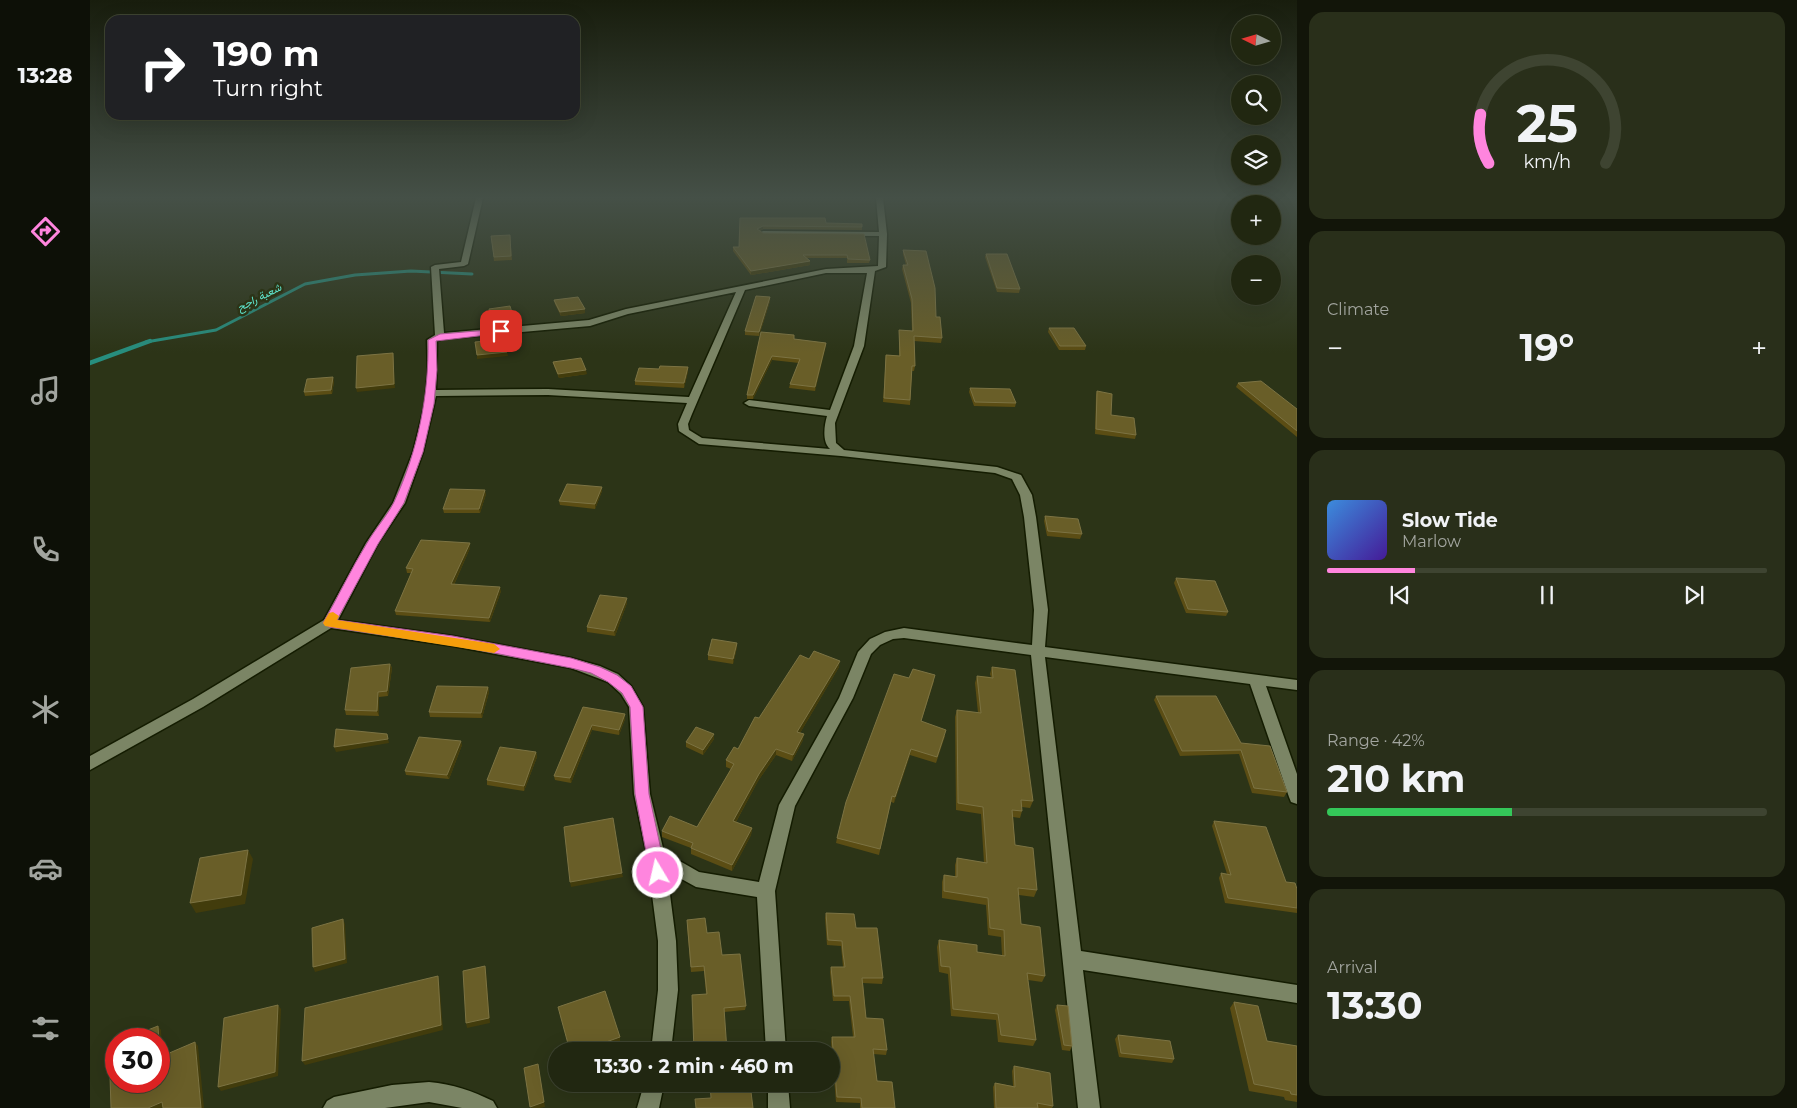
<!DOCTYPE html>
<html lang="en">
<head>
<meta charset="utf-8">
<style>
  :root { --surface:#212711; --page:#292f1a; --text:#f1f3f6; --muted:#a2a59f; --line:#3e4431; --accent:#ff85de }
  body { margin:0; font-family:Montserrat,Vazirmatn,sans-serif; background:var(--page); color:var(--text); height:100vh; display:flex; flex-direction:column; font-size:19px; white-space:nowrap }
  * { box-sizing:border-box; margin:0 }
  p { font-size:16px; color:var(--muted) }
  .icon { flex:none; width:28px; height:28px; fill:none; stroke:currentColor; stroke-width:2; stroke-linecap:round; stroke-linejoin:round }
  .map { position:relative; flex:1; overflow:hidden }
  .side { display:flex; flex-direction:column; gap:12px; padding:12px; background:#121509; width:500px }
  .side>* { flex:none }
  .top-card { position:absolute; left:15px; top:15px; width:475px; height:105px; border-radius:15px; box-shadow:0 5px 20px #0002,0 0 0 1px var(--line); background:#202124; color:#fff; overflow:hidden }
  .needle { width:32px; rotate:275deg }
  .controls { position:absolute; left:1141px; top:15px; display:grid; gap:10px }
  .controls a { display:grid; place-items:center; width:50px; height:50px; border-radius:50%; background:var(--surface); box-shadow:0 5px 20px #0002,0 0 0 1px var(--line); font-size:25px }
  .speed { position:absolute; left:15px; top:1028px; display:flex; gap:10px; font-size:25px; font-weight:700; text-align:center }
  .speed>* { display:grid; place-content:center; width:65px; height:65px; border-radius:50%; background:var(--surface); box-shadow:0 5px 20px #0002,0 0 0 1px var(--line); line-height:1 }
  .speed .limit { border:8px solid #d22; background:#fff; color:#111 }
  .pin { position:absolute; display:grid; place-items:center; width:42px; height:42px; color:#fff; margin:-21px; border-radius:10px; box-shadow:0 2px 8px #0006 }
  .me { position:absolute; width:55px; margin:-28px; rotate:351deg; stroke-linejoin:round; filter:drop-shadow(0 0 4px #0008) }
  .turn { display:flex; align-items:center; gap:18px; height:105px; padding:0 25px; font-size:22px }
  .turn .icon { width:65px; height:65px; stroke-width:2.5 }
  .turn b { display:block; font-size:35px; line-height:42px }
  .big { font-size:38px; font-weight:700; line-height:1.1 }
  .side .card { flex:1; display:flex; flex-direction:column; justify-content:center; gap:8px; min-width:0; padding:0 18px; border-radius:15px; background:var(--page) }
  .side .dial { align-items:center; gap:0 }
  .dial svg { height:130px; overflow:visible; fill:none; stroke:var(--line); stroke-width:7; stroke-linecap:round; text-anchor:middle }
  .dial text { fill:var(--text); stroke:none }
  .song { display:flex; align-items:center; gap:15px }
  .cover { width:60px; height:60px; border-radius:8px; background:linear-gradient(135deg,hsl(210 70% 55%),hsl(260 70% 35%)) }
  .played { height:5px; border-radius:2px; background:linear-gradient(90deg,var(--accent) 20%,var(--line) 20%) }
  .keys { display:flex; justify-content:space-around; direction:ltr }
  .heat { display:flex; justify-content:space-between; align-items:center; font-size:28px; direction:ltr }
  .charge { height:8px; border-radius:4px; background:linear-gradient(90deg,#34c759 42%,var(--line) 0) }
  .trip { position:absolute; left:458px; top:1042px; width:292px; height:50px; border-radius:25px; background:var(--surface); box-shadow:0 5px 20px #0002,0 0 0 1px var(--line); font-weight:700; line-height:50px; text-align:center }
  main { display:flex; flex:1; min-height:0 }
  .tabs { display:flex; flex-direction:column; width:90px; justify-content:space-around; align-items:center; background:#0d1007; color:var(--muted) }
  .tabs .icon { width:35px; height:35px }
  .tabs .selected { color:var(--accent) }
  .tabs b { font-size:22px; color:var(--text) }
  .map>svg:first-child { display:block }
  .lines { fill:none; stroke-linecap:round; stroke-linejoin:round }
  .stream-far1 { stroke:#278e7e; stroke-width:3 }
  .stream { stroke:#278e7e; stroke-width:4.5 }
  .minor-casing { stroke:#141c01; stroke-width:3 }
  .minor { fill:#7b8565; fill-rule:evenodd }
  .wall { fill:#5b4d14 }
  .shaded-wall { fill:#423c0c }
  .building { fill:#695e28; stroke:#7c7343 }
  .route { fill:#ff85de; stroke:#a65690 }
  .slow { fill:#f59e0b }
  .labels { text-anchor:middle; stroke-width:5; stroke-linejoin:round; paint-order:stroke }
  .far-water-label { font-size:11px; font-style:italic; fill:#61ebd4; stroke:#2c3417 }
</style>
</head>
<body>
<main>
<nav class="tabs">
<b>13:28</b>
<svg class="icon selected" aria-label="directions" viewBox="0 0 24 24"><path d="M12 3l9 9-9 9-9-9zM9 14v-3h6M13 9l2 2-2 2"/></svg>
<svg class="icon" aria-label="music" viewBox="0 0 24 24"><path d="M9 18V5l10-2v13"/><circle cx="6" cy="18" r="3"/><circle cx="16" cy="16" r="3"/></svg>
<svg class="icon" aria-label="phone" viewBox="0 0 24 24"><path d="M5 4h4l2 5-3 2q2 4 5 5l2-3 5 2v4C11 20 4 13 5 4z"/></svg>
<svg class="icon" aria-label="climate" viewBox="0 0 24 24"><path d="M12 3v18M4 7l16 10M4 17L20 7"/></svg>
<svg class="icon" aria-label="car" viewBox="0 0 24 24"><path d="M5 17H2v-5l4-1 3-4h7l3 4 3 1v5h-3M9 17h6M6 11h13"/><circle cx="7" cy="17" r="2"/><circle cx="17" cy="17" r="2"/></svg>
<svg class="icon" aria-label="filters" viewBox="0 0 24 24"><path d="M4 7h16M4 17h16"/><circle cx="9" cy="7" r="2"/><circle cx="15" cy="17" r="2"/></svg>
</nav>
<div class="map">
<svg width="1207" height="1108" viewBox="0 0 1207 1108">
  <rect width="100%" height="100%" fill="#2c3417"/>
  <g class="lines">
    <path class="stream-far1" d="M56,342l70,-12 89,-46 50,-9 56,-4 61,3"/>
    <path class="stream" d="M0,363l60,-22"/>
    <defs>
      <path id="minor" d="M386,198h7l-15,66 -4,2 -25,3 5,64 145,-13 37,-11 200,-40 52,-3 1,-30 -116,-1 -4,-2 4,-2 116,1 -3,-34h7l4,36 -1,33 -11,4 -11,75 -29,77 1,20 8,7 153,17 24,8 11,20 4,22 12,93 -3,37 252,33v10l-31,-4 31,88v30l-6,-2 -2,-5 -39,-113 -205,-27 36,294 216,34v18l-214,-33 17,138h-22l-47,-453 -127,-17 -11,1 -13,6 -9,9 -18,44 -58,108 -20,85 11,160h-20l-9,-154 -61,-10 -29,-16 9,70 2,49 -7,61h-20l7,-61v-49l-11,-85 -13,-62 -5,-87 -8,-13 -13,-12 -37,-14 -118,-22 -122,-18 -128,79 -113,63v-14l103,-57 131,-79 42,-77 27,-40 20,-51 12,-48 3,-34 -1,-30 8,-5 -4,-68 4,-2 26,-3zM736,273h41l-13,73 -24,64 -81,-10 -5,3 5,3 78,10c-3,10 -5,26 3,33l-128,-11 -13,-8 -1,-6 4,-10 53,-124zM646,292l-47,105 -141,-8 -112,1 1,-49 5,-2 148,-13 38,-12zM458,395l139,8 -9,21 1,7 20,13 142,12 154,17 17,6 8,16 4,22 10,93 -2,35 -128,-17 -19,4 -15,7 -12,13 -19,46 -60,107 -20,77 -60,-10 -35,-20 -14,-58 -7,-87 -12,-21 -13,-12 -18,-8 -29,-8 -118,-22 -115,-16 40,-77 27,-40 18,-51 13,-56z
        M339,1082c24,2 43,9 64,19l4,7h-35l-33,-6 -44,6h-62l4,-7 7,-4 58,-12z
        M554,1084h20l-5,24h-22z
        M678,1084h20l2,24h-22z"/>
    </defs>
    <use href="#minor" class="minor-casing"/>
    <use href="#minor" class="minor"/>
  </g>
  <path class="wall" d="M650,218l86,5 36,4v3l-99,-1 -3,2 3,2 107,27 -1,3h-22v-5h-40l3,3v4l-59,10 -18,-24v-4h6z
    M420,235l2,25 -18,1 -3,-25z
    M813,250l33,67 6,21 -1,5 -27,-2 1,25 -1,5h-2l-2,34 -27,-3 3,-47 13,1v-26l13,1 -1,-28 -9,-34 1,-4h3l-3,-11z
    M896,254l34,35 -1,4 -22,-1 -12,-35z
    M680,297v4l-11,35 -14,-1v-4z
    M464,300l31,9v4l-24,3 -6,-12z
    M959,328l37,18 -1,4h-26l-11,-18z
    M671,332l33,7 32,4 -11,48 -26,-3 1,-4 9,-21 -27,-3 -19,39h-6v-4z
    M463,362l34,12 -28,4 -5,-12z
    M569,369l29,2 -4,17 -49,-3v-4z
    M244,381l-2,13 -27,2 -1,-4z
    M1148,383l59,26v28l-61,-50z
    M880,388l46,15 -1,4 -41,-1 -5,-14z
    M1007,391l14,24 25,20 -1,4 -40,-5 1,-39z
    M512,487v4l-7,18 -35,-4 -1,-4z
    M396,494l-6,19h-36l-1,-4z
    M955,516l37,18 -2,5 -33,-3 -3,-15z
    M380,543v5l-16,37 47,6 -11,31 -94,-7 -1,-4 16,-38h-4l-1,-5z
    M1086,578l52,34 -2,4 -40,-3 -12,-30z
    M537,603l-12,33 -28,-4v-5z
    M647,643v4l-4,17 -25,-4v-5z
    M719,659l30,8 -39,66 3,7 -11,21 -16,-6 -18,26 -22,41 16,6 -1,7 -19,36 -41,-17v-6l-29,-11v-6l35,-4 34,-58 -5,-2v-7l12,-11 21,-31z
    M300,664l2,4 -4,28 -9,1v19l-33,-1 -1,-5z
    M902,667l41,134 -3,7 -8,-1v4l-2,7 -7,-1 2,28 22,45 -3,7 -15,-2 2,29 24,52 -3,6 -14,-2 8,60 -3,6 -35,-4 -2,-22 -45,-4 -3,-42 -9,-2 -2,-25 2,-7 38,12 25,3 -1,-18 -13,-2 -2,-30 -44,-7v-16l2,-7 11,2v-12l2,-7 27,5 -3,-49 -25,-4 -1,-93 2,-7 21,3 -3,-30 2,-7 14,1 -1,-3z
    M819,678l25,3 -13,41 24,14 -9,27 -26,-8 -16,48 -3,-1 -12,53 -43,-12 1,-5z
    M398,687l1,5 -7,26 -52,-1 -1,-5z
    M1066,696l85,47 46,49 -3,5 -32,-4 -13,-39 -59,2 -26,-56z
    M493,707l42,7v5l-6,16 -27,-5 -21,53 -16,-3 -1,-4z
    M624,739l-11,16 -17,-8v-5z
    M372,745l-13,34 -43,-4 -1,-4z
    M446,752l1,5 -13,34 -37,-6v-5z
    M1124,821l72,61 11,7v24l-72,-10 -6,-25 2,-5 6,1 -15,-48z
    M736,913l30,15 27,50 -1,6 -19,-1 3,35 21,32 -1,5 -13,-1 4,27 18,27h-35v-5l-24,-1 -5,-60 1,-5h21l-4,-36h-16l-3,-29 1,-5h12l-2,-21 -14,-1 -2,-27z
    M597,925l20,8 15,22 24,51 -1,4 -21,2 -18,-18 -2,-23 -13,1z
    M1144,1002l33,39 30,5v56l-12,-2 -1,-3 -35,-6 -19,-83z
    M967,1005l15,41 -2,5 -8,-1 -7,-40z
    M1028,1035l56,24 -2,4 -53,-6 -4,-18z
    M924,1066l39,40 -1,2h-58l-1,-21 2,-4 18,3 -1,-15z"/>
  <path class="shaded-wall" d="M673,226v3l-6,3v-3z
    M720,261v4l-59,10v-4z
    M680,297v4l-11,35v-4z
    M495,309v4l-24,3 -1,-4z
    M424,319v4l-22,3v-4z
    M736,343v3l-11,45v-4z
    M417,352l1,4 -31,3v-4z
    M303,353l2,35 -38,4 -1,-4z
    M682,356v4l-19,39v-4z
    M598,367v4l-4,17v-5z
    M496,370l1,4 -28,4 -1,-4z
    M243,377l1,4 -2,13 -1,-4z
    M512,487v4l-7,18v-5z
    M395,490l1,4 -6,19 -1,-4z
    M380,543v5l-18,41 -1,-5z
    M410,587l1,4 -11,31 -1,-4z
    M537,598v5l-12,33 -1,-5z
    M647,643v4l-4,17v-5z
    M750,661l-1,6 -42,71v-6z
    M300,664l2,4 -4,28 -1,-5z
    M398,687l1,5 -7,26 -1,-5z
    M288,692l1,5v19l-2,-5z
    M535,714v5l-6,16v-5z
    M502,725v5l-21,53 -1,-5z
    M297,734l2,9 -53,9 -2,-5z
    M624,734v5l-11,16v-5z
    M714,734l-1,6 -11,21 1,-6z
    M371,741l1,4 -13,34 -2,-4z
    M686,749v6l-18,26 -25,46v-6l26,-47z
    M821,749l-1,6 -16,48 1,-6z
    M446,752l1,5 -13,34v-5z
    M662,828l-1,7 -19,36v-6z
    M158,850l5,9 -8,45 -49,9 -6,-10z
    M532,873l1,4 -52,10 -1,-5z
    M253,919l2,5 2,39 -32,9 -2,-5z
    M395,966l1,4 4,53 -23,5 -1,-5z
    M348,976l1,4 4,50 -138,35 -3,-4z
    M188,1005l3,4 -3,67 -57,15 -3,-4z
    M68,1026l3,4 2,31 -3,-4z
    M530,1037v5l-26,9h-13z
    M105,1042l3,4 6,62h-3z
    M449,1069l6,38 -5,1h-9z
    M72,1102l4,4 -5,2h-13z"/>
  <path class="building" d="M650,218h85l1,5 36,1v3l-99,-1 -6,3 6,4 101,1 6,26 -22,-1 -1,-4h-44l7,6 -59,10 -18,-24h6z
    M420,235l1,21 -17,1 -3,-21z
    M813,250l23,1 9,37 1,29h4l2,21 -28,-2 1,30h-3l-2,34 -26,-2 2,-43 14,1 -1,-26 14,1 -1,-32 -9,-34h5z
    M896,254h21l13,35 -23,-1z
    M666,296l14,1 -11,35 -14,-1z
    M488,297l7,12 -25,3 -6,-12z
    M420,306l4,13 -22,3 -3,-13z
    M959,328h25l12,18h-26z
    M671,332l33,3v4l32,4 -11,44 -25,-3 10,-25 -28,-3 -19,39h-6z
    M415,339l2,13 -30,3 -2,-13z
    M303,353l1,31 -38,4 1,-32z
    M491,358l5,12 -28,4 -5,-12z
    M570,366l28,1 -4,16 -49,-2 4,-13 20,1z
    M243,377l-2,13 -27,2 3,-13z
    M1171,381l36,28v22l-59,-48z
    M880,388l40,1 6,14 -41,-1z
    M1007,391l15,3 -1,21 23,3 2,17 -40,-6z
    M477,484l35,3 -7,17 -36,-3z
    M360,489l35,1 -6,19h-36z
    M955,516l33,3 4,15 -34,-3z
    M331,540l49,3 -19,41 49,3 -11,31 -94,-7 18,-42 -7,-1z
    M1086,578l39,3 13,31 -40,-3z
    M510,595l27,3 -13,33 -27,-4z
    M622,639l25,4 -4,16 -25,-4z
    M724,651l26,10 -43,71 7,2 -11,21 -17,-6 -17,25 -26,47 19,7 -20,37 -41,-17 2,-5 -31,-12 8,-15 27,11 37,-63 -8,-4 8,-13 4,2 17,-32 4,1 41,-63 9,4z
    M300,664l-3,27 -9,1 -1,19 -32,-1 6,-42z
    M902,667l23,3 18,131 -12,-1 1,11 -10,-1 3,35 18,3 4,42 -19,-2 3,36 19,3 5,49 -18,-3 9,67 -35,-5 -3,-21 -45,-5 -3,-42 -9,-1 -2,-26 38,5v7l28,4 -1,-26 -14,-2 -2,-30 -44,-7v-16l13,2v-19l30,5 -4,-56 -25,-4 -1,-93 24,3 -4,-37 16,2z
    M823,669l22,6 -14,46 25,9 -9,27 -26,-8 -16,48 -3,-1 -12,53 -43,-11 9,-36 48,-128 15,4z
    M347,686l51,1 -7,26 -52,-1z
    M1066,696h60l25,47 29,3 17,46 -33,-4 -13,-38 -59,1z
    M493,707l42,7 -6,16 -27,-5 -22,53 -16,-2z
    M606,727l18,7 -11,16 -17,-8z
    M246,729l51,5 1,5 -54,8z
    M329,737l42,4 -14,34 -42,-4z
    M410,747l36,5 -12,34 -37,-6z
    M523,818l9,55 -52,9 -6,-55z
    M1124,821l52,6 20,55 9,1 2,6v19l-69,-10 -7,-25 10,2z
    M158,850l-7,45 -51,8 10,-45z
    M736,913l28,1 2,14h21l6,50h-21l4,40 17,1 4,31 -14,-1 4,32 15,1 3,26h-33l-1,-10 -24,-1 -5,-60h23l-5,-41h-16l-3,-29h14l-2,-14 -1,-12 -14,-1z
    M615,918l2,15 12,-1 3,23 18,-1 6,52 -22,2 3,43h-33l-2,-56 15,-1 -3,-28 -13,1 -4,-47z
    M253,919l2,40 -32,8 -1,-39z
    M395,966l4,52 -23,5 -3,-52z
    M348,976l3,49 -139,36 3,-53z
    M515,991l15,46 -39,14h-11l-12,-44z
    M1144,1002l24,4 9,35 30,5v49l-6,-1 -1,-3 -36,-7z
    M188,1005l-3,67 -57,15 6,-69z
    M967,1005l11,1 4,40 -8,-1z
    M68,1026l2,31 35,-15 6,66h-38l-1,-6 -14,6h-37l-2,-63 7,-3v39h43v-42h-34z
    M1028,1035l52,6 4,18 -53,-6z
    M448,1064l6,38 -14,5 -6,-39z
    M924,1066l36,7 3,33 -16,-3 1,5h-42l-1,-25 20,4z
    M620,1084h40l3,24h-57l-1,-9 16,-1z"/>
  <linearGradient id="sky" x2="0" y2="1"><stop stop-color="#181d0d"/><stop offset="0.56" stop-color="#455047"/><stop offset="1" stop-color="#455047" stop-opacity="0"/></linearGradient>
  <rect width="1207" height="353" fill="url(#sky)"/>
  <path class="route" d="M411,329l4,2 -1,2 -68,8 1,29 -3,34 -11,48 -19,51 -26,41 -41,76 116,16 118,22 29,9 17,8 14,11 12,21 6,87 17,79 -3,5 -5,2 -6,-2 -2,-5 -15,-79 -5,-87 -8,-14 -14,-11 -17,-9 -20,-5 -118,-23 -124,-18 -6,-4c15,-26 28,-54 44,-80 8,-14 20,-27 27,-41 24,-51 35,-107 34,-162l12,-6z"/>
  <path class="slow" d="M243,612l6,4 -2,4 157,24 6,5 -6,4 -169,-27 -2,-3 6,-10z"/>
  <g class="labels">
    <g class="far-water-label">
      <text transform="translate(169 297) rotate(-27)" y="4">شعبة راجح</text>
    </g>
  </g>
</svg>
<div class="controls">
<a><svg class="needle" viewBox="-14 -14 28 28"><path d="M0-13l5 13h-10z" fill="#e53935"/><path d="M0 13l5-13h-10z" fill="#a2a59f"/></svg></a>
<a><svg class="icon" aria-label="search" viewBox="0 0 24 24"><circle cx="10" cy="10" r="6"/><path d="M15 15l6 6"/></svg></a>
<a><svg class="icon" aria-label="layers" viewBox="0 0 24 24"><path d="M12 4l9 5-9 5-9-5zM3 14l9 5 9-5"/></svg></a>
<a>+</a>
<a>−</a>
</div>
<div class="speed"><div class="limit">30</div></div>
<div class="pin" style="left:411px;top:331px;background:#d93025"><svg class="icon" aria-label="arrive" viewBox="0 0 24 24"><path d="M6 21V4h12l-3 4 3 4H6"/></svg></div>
<svg class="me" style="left:568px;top:873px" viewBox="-20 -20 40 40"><circle r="17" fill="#ff85de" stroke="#fff" stroke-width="3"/><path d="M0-11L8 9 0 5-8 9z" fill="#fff"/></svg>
<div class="trip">13:30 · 2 min · 460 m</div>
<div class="top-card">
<div class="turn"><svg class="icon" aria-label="right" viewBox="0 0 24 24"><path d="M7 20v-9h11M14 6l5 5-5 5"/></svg><div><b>190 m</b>Turn right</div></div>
</div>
</div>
<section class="side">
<div class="card dial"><svg viewBox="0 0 100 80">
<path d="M14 69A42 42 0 1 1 86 69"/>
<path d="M14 69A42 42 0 0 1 9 39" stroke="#ff85de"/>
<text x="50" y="56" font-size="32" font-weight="700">25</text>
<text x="50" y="72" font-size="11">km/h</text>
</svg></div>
<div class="card"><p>Climate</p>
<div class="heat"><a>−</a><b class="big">19°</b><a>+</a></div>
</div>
<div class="card">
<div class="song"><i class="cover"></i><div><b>Slow Tide</b><p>Marlow</p></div></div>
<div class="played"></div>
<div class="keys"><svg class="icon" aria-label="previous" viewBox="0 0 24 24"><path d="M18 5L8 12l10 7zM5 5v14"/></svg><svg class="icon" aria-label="pause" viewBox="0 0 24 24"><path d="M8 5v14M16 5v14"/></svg><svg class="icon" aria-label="next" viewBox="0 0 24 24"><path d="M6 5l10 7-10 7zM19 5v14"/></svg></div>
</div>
<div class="card"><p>Range · 42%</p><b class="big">210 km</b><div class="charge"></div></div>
<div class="card"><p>Arrival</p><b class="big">13:30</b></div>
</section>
</main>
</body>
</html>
